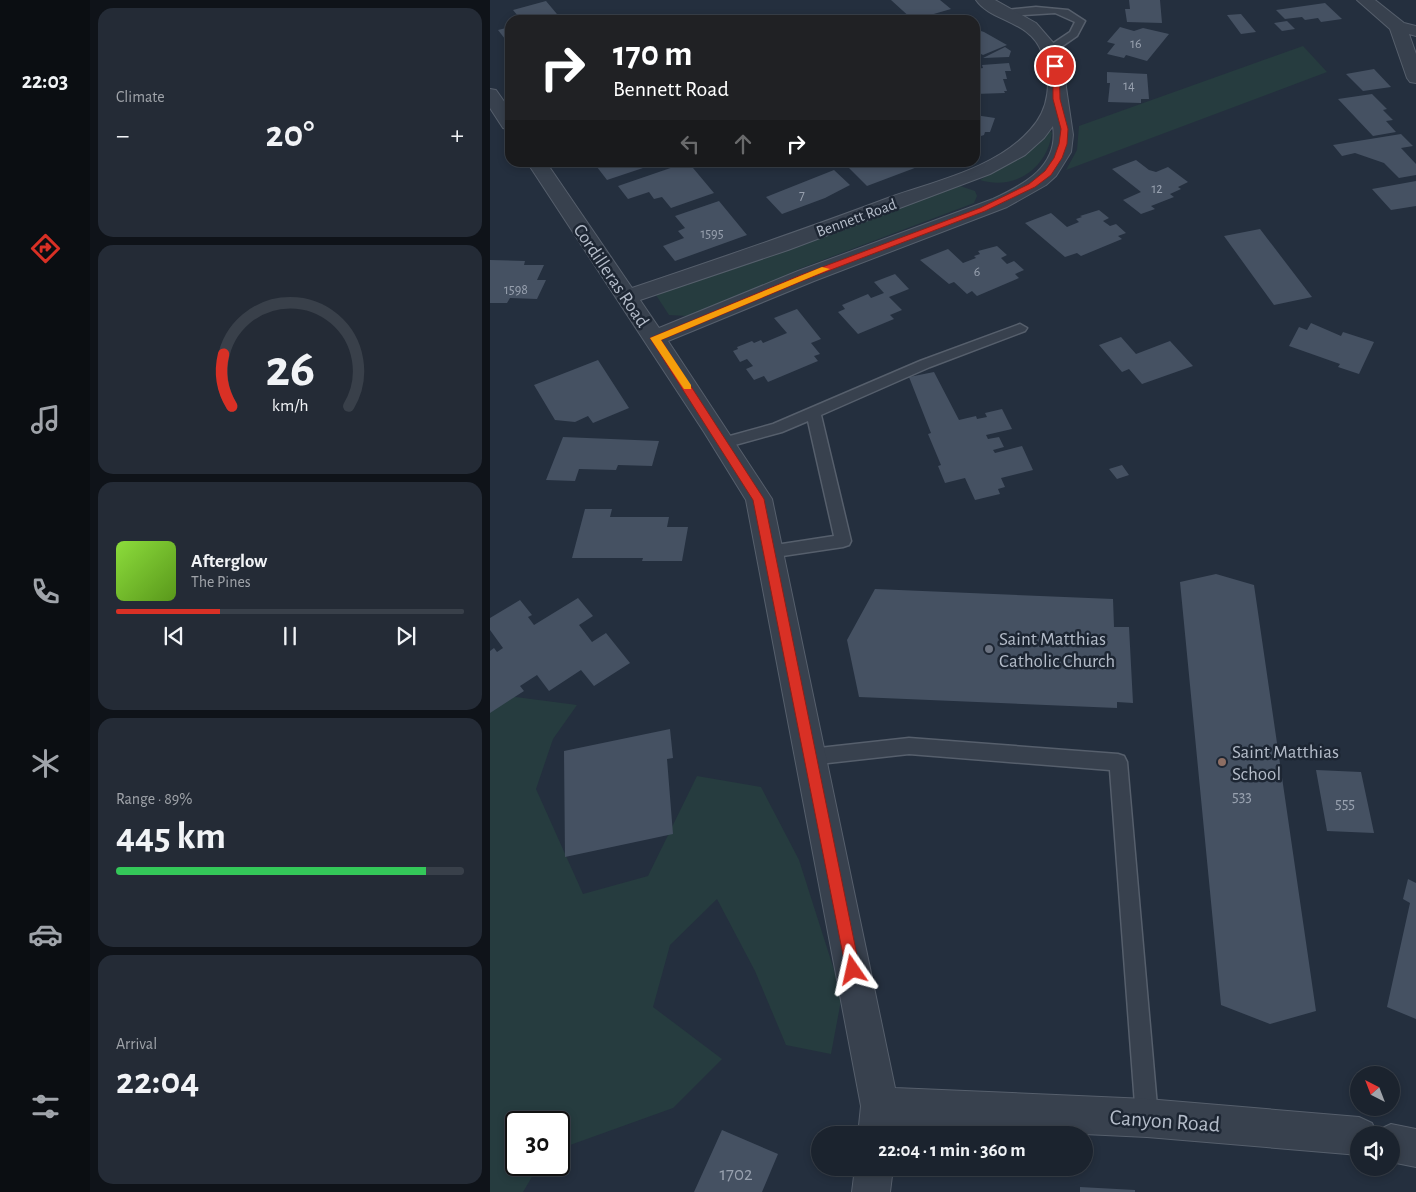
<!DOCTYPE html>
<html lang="en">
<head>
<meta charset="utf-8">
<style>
  :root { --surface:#1b232e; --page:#242b36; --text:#f1f3f6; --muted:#a0a4aa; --line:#39404a; --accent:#d93025 }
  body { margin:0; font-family:"Alegreya Sans",sans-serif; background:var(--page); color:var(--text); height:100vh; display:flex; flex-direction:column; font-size:19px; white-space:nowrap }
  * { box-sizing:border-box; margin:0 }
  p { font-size:16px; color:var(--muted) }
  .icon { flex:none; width:28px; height:28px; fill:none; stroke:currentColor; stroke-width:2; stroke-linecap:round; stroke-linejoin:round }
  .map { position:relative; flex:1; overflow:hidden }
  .panel { display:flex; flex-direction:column; gap:8px; padding:8px; background:#0f1319; width:400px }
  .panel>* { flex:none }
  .guide { position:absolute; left:15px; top:15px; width:475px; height:152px; border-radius:15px; box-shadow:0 2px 8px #0003,0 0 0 1px var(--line); background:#202124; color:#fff; overflow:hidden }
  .needle { width:32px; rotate:318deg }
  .buttons { position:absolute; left:860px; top:1066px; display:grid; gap:10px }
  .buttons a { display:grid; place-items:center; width:50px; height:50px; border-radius:50%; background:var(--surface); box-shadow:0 2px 8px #0003,0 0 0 1px var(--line); font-size:25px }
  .speed { position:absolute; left:15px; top:1111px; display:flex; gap:10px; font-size:25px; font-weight:700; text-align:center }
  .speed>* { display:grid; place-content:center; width:65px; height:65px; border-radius:50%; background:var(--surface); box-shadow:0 2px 8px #0003,0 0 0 1px var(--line); line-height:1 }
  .speed .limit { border:2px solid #111; border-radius:8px; background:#fff; color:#111 }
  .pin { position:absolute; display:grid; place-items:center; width:42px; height:42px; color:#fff; margin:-21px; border:2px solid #fff; border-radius:50%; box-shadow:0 1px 5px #0007 }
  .me { position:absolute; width:55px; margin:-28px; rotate:349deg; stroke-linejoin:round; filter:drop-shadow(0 0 4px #0008) }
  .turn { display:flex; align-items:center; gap:18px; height:105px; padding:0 25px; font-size:22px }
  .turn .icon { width:65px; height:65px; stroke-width:2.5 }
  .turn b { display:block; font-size:35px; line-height:42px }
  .lanes { display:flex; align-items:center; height:48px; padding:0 25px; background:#0003; justify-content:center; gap:25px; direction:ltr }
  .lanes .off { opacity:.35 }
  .big { font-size:38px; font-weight:700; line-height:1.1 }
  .panel .tile { flex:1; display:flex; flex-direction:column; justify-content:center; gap:8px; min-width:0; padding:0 18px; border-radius:15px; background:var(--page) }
  .panel .dial { align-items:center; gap:0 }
  .dial svg { height:130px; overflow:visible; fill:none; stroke:var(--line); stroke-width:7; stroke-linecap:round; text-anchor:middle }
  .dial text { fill:var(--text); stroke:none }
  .song { display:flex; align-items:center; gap:15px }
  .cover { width:60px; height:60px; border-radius:8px; background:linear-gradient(135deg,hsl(90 70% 55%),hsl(90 70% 35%)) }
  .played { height:5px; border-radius:2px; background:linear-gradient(90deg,var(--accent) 30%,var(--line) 30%) }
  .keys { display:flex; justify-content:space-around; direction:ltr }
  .heat { display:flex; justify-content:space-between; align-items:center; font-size:28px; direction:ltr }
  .charge { height:8px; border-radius:4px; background:linear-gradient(90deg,#34c759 89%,var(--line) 0) }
  .trip { position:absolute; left:321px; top:1126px; width:282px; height:50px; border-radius:25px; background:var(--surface); box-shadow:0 2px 8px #0003,0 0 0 1px var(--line); font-weight:700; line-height:50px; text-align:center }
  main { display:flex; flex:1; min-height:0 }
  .tab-bar { display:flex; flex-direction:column; width:90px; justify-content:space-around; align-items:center; background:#0b0e12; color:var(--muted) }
  .tab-bar .icon { width:35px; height:35px }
  .tab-bar .on { color:var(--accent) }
  .tab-bar b { font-size:22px; color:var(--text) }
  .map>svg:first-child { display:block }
  .green { fill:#263c3f }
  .building { fill:#455162 }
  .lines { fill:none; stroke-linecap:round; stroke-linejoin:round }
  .lane-casing { stroke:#565f6c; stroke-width:3 }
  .street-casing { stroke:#565f6c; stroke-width:2 }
  .lane { fill:#38414e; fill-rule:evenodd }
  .street { fill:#38414e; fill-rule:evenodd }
  .route { fill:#d93025; stroke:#8d1f18 }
  .slow { fill:#f59e0b }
  .worship-dot { fill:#6b7280; stroke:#1d2633; stroke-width:2 }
  .education-dot { fill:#8d6e63; stroke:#1d2633; stroke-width:2 }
  .labels { text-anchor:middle; stroke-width:5; stroke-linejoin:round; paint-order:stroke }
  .far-number-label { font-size:14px; fill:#98a1af }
  .far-street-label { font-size:16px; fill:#b4bcc9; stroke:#1d2633 }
  .number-label { font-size:16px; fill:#98a1af }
  .street-label { font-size:19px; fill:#b4bcc9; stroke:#1d2633 }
  .poi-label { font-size:19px; fill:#b4bcc9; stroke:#1d2633; text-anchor:start }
  .near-number-label { font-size:19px; fill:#98a1af }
  .near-street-label { font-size:22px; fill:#b4bcc9; stroke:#1d2633 }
</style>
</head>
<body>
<main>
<nav class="tab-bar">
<b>22:03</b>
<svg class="icon on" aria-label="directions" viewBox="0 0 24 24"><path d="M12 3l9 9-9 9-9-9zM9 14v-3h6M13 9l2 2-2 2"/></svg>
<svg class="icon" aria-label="music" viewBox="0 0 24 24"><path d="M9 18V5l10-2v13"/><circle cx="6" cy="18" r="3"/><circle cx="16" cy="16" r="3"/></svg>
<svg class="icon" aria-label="phone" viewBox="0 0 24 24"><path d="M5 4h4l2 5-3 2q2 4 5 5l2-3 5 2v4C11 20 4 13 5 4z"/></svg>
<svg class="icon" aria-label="climate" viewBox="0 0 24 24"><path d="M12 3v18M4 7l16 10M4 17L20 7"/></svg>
<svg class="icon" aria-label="car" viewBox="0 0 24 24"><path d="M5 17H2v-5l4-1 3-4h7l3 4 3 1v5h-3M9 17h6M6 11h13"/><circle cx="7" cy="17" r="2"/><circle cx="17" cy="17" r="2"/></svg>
<svg class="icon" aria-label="filters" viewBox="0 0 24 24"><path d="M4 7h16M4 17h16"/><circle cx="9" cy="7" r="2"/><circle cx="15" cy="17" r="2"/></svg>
</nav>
<section class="panel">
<div class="tile"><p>Climate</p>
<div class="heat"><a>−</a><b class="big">20°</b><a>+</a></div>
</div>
<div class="tile dial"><svg viewBox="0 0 100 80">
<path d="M14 69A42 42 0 1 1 86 69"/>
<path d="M14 69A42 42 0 0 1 9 37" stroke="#d93025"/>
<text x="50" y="56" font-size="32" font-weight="700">26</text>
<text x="50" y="72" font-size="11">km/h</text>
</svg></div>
<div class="tile">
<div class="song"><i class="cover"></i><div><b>Afterglow</b><p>The Pines</p></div></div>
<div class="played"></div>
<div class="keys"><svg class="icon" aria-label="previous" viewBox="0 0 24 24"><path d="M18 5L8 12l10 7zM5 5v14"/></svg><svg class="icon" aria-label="pause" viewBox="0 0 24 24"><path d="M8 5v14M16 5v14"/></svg><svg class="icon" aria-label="next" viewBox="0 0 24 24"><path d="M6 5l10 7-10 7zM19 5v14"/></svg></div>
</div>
<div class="tile"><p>Range · 89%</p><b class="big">445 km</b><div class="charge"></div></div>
<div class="tile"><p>Arrival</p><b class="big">22:04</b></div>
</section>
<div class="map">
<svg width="926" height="1192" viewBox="0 0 926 1192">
  <rect width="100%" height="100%" fill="#242f3e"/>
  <path class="green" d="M813,46l24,26 -261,98 11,-20 2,-24z
    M559,130l3,3c-5,35 -37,58 -72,47l58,-35z
    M470,186l15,5 2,5 -3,7 -175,66 -69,33 -43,14 -18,-1 -15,-23z
    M0,680l11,15 76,10 -24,34 -17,50 47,105 65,-18 49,-100 64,11 38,73 43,135 -11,59 -45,-9 -31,-74 -38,-72 -47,46 -17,62 69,52 -49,49 -114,41v-27h-43v43h23l-16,27h-33z"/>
  <path class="building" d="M401,0h49l11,9 -38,11z
    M639,0h31l2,23 -35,-1 -2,-13h5z
    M56,1l16,19h-47l-2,-3 5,-1 -5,-6z
    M835,3l17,16 -21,3 -3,-4 -13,2 -3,-3 -17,2 -9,-9z
    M751,14l15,18 -15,2 -14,-19z
    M797,21l8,8 -13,2 -8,-8z
    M20,27v11l-5,1 -7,-9z
    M630,27l14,4 9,-3 26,6 -22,27 -21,-6 -2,3 -17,-4 8,-10 -8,-2z
    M485,29l9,3 23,13 -24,10 -8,-4z
    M515,47l6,4 -2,6 -26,1z
    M519,63l2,8h-6l2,8h-4l4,12h-3l1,2 -30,1v-25l8,-1 -1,-3z
    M884,69l17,18 -28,4 -17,-17z
    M617,72l40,2 2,25h-8v4l-33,-1 2,-19h-3z
    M882,94l15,15 -4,1 10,10 -7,1 10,11 -23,4 -35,-37z
    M485,115l20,3 -5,14h-5l-1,3 -9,3z
    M911,134l12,12 -12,2 15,16v11l-17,3 -15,-15 -29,-10 -13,3 -9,-11z
    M646,160l13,10 7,2 12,-5 20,15 -10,5 3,2 -11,5 4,3 -23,9 4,3 -14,5 -18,-14 18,-8 -29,-23z
    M121,162h47v1l-51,17 -10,-13z
    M198,162l26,31 -43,15 -9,-11 -8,2 -5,-7 -21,7 -10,-13z
    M374,162h52l4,4 -53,20 -18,-18z
    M344,170l16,15 -25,13 -43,16 -16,-17z
    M926,181v25l-25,4 -19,-21z
    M229,201l28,34 -72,26 -12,-15 21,-8 -6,-7 7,-3 -10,-12z
    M609,210l10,8 -6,3 7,5 6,-2 10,9 -8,3 4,3 -41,17 -4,-3 -12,4 -40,-34 26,-10 16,14 12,-5 -3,-3 6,-2 -2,-1z
    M770,229l52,68 -38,8 -50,-69z
    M507,246l10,9 -6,3 6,6 7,-3 10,9 -9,4 4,4 -42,18 -5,-5 -5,3 -13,-12 -5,2 -29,-24 28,-11 15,14 13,-5 -2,-2 6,-2 -2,-3z
    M0,260l35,1 -1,4h20l-7,15h9l-9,19 -27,-1 -3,5h-17z
    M405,274l14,15 -20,8 13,13 -12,5 4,4 -36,15 -20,-22 7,-3 -3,-4 26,-11 3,4 13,-5 -10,-11z
    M307,309l24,30 -10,4 9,11 -6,2 4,5 -50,21 -4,-6 -10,4 -8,-11 7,-3 -6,-7 -7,3 -7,-11 5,-2 -1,-2 15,-6 2,2 7,-3 2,3 24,-10 -13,-15z
    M821,323l30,13 2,-4 31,10 -15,32 -21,-7 2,-3 -51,-18 10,-19 8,3z
    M631,337l15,17 34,-13 23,25 -51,18 -13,-15 -7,3 -23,-27z
    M108,360l31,48 -36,15 -5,-7 -13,6 -20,-2 -21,-35z
    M444,372l25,48 17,-4 1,3 10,-2 -2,-4 17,-4 10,20 -26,6 2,4 11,-2 5,10 -11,3 2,3 27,-7 11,24 -32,8 4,9 -7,2 2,5 -25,6 -10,-22 -20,5 -7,-17 3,-1 -13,-31 3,-1 -22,-56z
    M73,437l96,4 -7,25 -34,-1 -2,5 -37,-1 -4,12 -29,-1z
    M632,465l7,10 -12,4 -8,-10z
    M95,509h27l-2,8h59l-2,10h21l-6,34h-40l1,-3h-71z
    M726,574l38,11 62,426 -46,13 -49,-19 -41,-423z
    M385,589l238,10 1,28h15l4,76 -16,-1v6l-258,-11 -12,-57z
    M88,598l15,18 -14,9 13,17 14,-9 24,30 -36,23 -13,-16 -32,21 -12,-16 -17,11 4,5 -34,22v-62l4,-3 3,4 6,-4 -13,-18v-12l30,-18 12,15 -4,2 6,8z
    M180,729l3,29 -6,1 6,75 -108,23 -1,-106z
    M826,770l45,2 13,61 -47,-2z
    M918,879l8,4v136l-29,-12 23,-104 -7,-4z
    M232,1130l56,24 -16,38h-68z
    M590,1187l55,3v2h-55z"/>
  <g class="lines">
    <defs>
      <path id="lane" d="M546,7l32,3 17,11 -8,15 -23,16h-8v-4l24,-16 5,-10 -20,-9 -48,3 -5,-3 5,-3z
        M530,324l7,4 -2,3 -95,36 -109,48 30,126 -2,4 -6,2 -74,11 -6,-2 -2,-4 2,-4 6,-2 65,-10 -26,-115 -26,11 -58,16 -5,-1 -2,-4 2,-4 54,-15 147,-63z
        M419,738l209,16 6,2 3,6 31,356 -3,8 -8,3 -8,-3 -3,-8 -26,-348 -201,-16 -99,11 -6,-2 -3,-6 3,-6 6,-2z"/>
      <path id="street" d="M486,0h19l41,23 20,23 7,21 10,68 -2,17 -15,24 -10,9 -39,22 -193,74 -146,60 104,158 123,589 252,11 212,18 13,6 4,9 2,-2 13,-6 25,5v38l-25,-5v-27h-32v20l-212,-18 -250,-12 -1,10h-38l3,-29 -115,-606 -42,-68 -177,-270h19l86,126c86,-29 171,-58 256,-90 47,-17 107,-29 142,-68 20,-21 22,-50 12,-77 -12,-33 -51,-31 -66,-53zM563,126c6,40 -28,58 -60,73l-195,72 -139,57 -19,-28 148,-50 202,-76 35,-19 19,-17z
        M867,0h18l29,23 12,3v10l-7,-2 7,20v29l-6,-1 -3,-4 -17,-49z
        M0,89l6,1 14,20v20l-7,-2 -13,-20z
        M365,1168h38l-3,24h-38z"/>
    </defs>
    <use href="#lane" class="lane-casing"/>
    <use href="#street" class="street-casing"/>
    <use href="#lane" class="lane"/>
    <use href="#street" class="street"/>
  </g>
  <path class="route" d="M563,65l6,1 1,33 8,30 -1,15 -5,14 -11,17 -16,12 -50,24 -178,68 -146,61 103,159 96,471 -2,5 -5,3 -5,-3 -2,-5 -93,-470 -103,-162 151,-63 179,-67 49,-24 16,-13 9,-13 5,-14 2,-15 -8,-30z"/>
  <path class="slow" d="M332,267l8,2 -169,71 30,45v4h-7l-34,-51z"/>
  <circle class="worship-dot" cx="499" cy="649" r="5"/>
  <circle class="education-dot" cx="732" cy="762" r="5"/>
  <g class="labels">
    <g class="far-number-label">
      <text x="646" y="48">16</text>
      <text x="639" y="90">14</text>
      <text x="667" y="193">12</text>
      <text x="312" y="199">7</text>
      <text x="222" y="238">1595</text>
      <text x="487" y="276">6</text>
      <text x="26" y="294">1598</text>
    </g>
    <g class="far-street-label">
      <text transform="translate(366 217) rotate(-20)" y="6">Bennett Road</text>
    </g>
    <g class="number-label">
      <text x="752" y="801">533</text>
      <text x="855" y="808">555</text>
    </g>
    <g class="street-label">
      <text transform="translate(122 275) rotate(56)" y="7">Cordilleras Road</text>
    </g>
    <g class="poi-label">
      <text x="509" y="645">Saint Matthias<tspan x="509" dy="22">Catholic Church</tspan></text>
      <text x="742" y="758">Saint Matthias<tspan x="742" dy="22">School</tspan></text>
    </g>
    <g class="near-number-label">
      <text x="246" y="1180">1702</text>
    </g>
    <g class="near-street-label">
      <text transform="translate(675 1120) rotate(4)" y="8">Canyon Road</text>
    </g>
  </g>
</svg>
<div class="buttons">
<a><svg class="needle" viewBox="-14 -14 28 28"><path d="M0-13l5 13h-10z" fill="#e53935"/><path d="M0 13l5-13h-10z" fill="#a0a4aa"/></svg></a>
<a><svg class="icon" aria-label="sound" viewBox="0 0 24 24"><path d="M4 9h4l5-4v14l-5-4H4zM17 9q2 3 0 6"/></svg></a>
</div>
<div class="speed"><div class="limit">30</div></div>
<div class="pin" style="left:565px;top:66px;background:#d93025"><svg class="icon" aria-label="arrive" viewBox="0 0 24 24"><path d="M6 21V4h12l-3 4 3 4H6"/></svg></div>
<svg class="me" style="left:363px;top:970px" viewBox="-20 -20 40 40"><path d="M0-17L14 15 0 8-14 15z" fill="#d93025" stroke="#fff" stroke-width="4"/></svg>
<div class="trip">22:04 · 1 min · 360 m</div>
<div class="guide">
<div class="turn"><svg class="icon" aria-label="right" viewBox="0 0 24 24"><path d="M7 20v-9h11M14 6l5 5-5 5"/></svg><div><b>170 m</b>Bennett Road</div></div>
<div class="lanes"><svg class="icon off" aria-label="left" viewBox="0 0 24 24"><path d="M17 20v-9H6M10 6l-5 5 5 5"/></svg><svg class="icon off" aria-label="ahead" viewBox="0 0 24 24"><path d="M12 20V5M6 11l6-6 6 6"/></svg><svg class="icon" aria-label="right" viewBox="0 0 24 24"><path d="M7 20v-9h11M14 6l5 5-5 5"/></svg></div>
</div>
</div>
</main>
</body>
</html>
